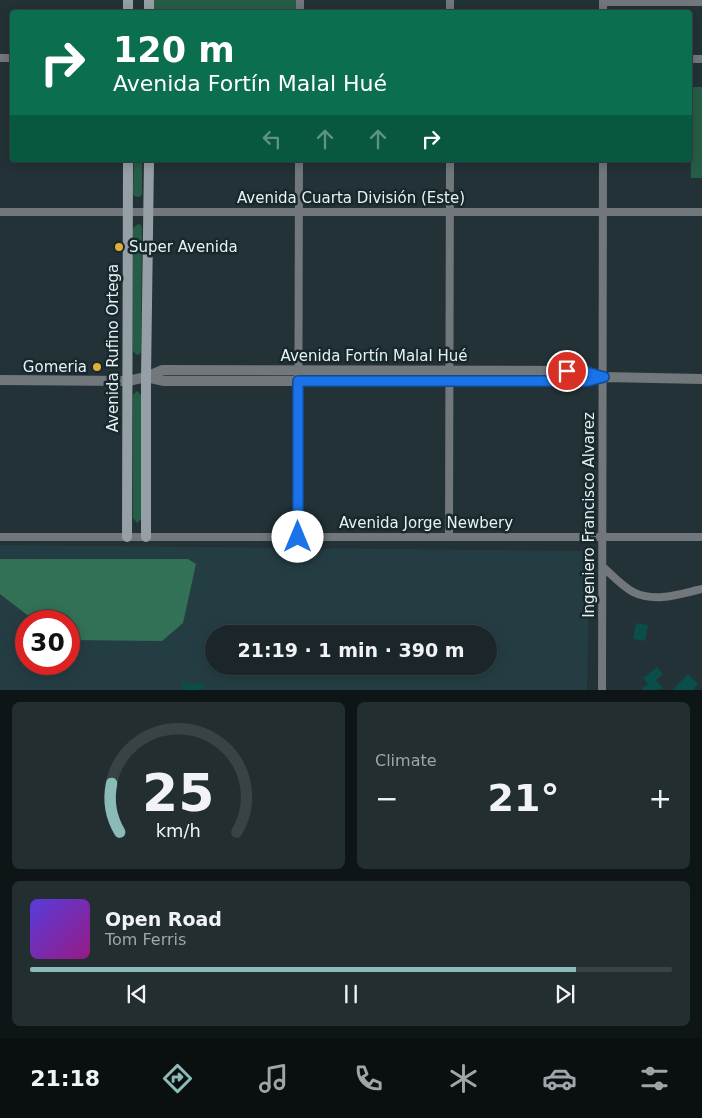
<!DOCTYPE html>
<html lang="en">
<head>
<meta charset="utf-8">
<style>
  :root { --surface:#1a2629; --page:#232e31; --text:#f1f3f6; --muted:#9fa5a8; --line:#384346; --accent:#8bbbb9 }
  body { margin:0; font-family:"DejaVu Sans",sans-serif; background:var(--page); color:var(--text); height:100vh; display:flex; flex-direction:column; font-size:19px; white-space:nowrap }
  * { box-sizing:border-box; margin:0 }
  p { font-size:16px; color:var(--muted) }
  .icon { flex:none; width:28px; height:28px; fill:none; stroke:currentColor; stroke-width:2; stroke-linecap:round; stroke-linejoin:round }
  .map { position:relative; height:690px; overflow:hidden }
  .drawer { display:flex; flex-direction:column; gap:12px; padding:12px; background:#0e1517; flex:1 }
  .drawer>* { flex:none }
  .banner { position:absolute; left:10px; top:10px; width:682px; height:152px; border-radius:5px; box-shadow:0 2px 12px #0003,0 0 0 1px var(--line); background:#0b6e4f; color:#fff; overflow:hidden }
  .speed { position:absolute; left:15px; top:610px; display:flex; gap:10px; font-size:25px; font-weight:700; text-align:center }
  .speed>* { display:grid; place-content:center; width:65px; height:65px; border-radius:50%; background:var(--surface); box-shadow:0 2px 12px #0003,0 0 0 1px var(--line); line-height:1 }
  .speed .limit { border:8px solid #d22; background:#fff; color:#111 }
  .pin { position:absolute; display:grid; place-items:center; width:42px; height:42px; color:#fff; margin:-21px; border:2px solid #fff; border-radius:50%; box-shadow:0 1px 5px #0007 }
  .me { position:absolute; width:55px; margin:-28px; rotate:0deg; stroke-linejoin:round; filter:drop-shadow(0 0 4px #0008) }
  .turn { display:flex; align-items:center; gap:18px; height:105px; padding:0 20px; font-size:22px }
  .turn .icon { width:65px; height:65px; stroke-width:2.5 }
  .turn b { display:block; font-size:35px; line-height:42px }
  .lanes { display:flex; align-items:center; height:48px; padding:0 20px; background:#0003; justify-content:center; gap:25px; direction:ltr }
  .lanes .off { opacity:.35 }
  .big { font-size:38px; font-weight:700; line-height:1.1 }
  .drawer .card { flex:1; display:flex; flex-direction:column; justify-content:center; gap:8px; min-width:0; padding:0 18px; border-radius:8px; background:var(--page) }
  .drawer .dial { align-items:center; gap:0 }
  .dial svg { height:130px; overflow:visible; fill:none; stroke:var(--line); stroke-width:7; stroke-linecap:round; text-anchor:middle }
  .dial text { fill:var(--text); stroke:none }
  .song { display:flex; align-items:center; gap:15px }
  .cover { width:60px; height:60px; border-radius:8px; background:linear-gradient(135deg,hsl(250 70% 55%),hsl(310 70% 35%)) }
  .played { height:5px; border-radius:2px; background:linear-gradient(90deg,var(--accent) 85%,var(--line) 85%) }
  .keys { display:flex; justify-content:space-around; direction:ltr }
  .heat { display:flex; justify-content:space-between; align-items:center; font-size:28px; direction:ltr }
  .drawer .tiles { flex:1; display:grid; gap:12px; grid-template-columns:1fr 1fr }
  .card:last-child { grid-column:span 2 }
  .trip { position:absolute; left:205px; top:625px; width:292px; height:50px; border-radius:25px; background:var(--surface); box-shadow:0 2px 12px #0003,0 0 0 1px var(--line); font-weight:700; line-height:50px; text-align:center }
  .menu { display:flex; height:80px; justify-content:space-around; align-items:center; background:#0a0f10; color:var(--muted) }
  .menu .icon { width:35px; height:35px }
  .menu .selected { color:var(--accent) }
  .menu b { font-size:22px; color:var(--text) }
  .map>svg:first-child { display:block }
  .built { fill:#243d43; fill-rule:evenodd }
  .green { fill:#265d46 }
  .forest { fill:#337156 }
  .building { fill:#0a4e4a }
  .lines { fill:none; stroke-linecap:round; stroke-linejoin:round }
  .minor { stroke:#71777b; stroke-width:8 }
  .tertiary { stroke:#71777b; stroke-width:10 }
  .secondary { stroke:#959fa6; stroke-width:10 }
  .route-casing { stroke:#114b97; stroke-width:12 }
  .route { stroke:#1a73e8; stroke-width:9 }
  .poi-dot { fill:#e1af34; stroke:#18282d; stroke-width:2 }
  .labels { text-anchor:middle; stroke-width:5; stroke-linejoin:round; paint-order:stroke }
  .street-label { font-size:15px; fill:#e6f1f3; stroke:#18282d }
  .poi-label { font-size:15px; fill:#e6f1f3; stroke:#18282d; text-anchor:start }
</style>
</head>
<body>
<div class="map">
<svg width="702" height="691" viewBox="0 0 702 691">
  <rect width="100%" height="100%" fill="#223237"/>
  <path class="built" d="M0,545l590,6 -3,139 -587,1zM26,621h43v43h-43zM214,634h275v32h-275z"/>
  <path class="green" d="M149,0h151v12h-151z
    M690,87h12v91h-11z
    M134,160h8v33l-1,3 -3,1 -4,-1 -1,-3z
    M138,224l3,1 1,3 -1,123 -1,3 -3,1 -4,-4v-123z
    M137,391l4,4v124l-4,4 -4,-5v-123z"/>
  <path class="forest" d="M0,559h188l8,5 -13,59 -21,18 -93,-1v-19h-34l-35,-27z"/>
  <path class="building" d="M636,623l12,2 -3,16 -12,-2z
    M657,667l6,7 -7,6 8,9 -20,2 -2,-3 6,-4 -5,-6z
    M688,674l10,10 -6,7h-21z
    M182,683l22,1 -1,7h-21z"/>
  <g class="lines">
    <path class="minor" d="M603,2h99
      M300,12v-12
      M450,12v-12
      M603,12v-12
      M0,58h12
      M690,59h12
      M0,212h702
      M0,537h702
      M298,537l1,-377
      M449,537l1,-377
      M603,567c9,8 19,19 30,25 22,11 47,2 69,-3
      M602,691l1,-531"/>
    <path class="tertiary" d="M604,377l-16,4h-424l-18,-4 16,-7 424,1 18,6 98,2
      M0,380l128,1 18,-4"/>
    <path class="secondary" d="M128,12v-12
      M149,12v-12
      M127,537l1,-377
      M146,537v-160l3,-217"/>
  </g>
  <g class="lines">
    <defs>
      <path id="route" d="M298,537v-156h290l16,-4 -18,-5 -19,-1"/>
    </defs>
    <use href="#route" class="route-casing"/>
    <use href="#route" class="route"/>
  </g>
  <g class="poi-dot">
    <circle cx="119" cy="247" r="5"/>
    <circle cx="97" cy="367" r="5"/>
  </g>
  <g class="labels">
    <g class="street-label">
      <text x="351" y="203">Avenida Cuarta División (Este)</text>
      <text transform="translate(113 348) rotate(-90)" y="5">Avenida Rufino Ortega</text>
      <text x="374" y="361">Avenida Fortín Malal Hué</text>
      <text transform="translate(589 515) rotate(-90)" y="5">Ingeniero Francisco Alvarez</text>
      <text x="426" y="528">Avenida Jorge Newbery</text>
    </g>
    <g class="poi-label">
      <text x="129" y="252">Super Avenida</text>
      <text x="87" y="372" text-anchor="end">Gomeria</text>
    </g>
  </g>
</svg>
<div class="speed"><div class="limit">30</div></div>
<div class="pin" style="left:567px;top:371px;background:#d93025"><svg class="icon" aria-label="arrive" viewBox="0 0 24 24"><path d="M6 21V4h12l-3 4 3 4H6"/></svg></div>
<svg class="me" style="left:298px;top:537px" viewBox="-20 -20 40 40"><circle r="19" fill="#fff"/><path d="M0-13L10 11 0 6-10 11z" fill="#1a73e8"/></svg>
<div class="trip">21:19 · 1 min · 390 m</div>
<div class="banner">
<div class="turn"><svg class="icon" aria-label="right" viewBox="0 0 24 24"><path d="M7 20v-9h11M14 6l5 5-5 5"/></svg><div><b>120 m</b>Avenida Fortín Malal Hué</div></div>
<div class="lanes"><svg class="icon off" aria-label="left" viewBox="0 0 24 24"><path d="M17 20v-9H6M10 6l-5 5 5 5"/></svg><svg class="icon off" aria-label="ahead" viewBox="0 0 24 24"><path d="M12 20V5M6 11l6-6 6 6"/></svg><svg class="icon off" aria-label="ahead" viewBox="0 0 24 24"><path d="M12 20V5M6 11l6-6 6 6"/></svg><svg class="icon" aria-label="right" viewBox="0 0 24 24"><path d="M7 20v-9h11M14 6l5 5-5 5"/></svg></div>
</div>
</div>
<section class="drawer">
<div class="tiles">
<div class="card dial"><svg viewBox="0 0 100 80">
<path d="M14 69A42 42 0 1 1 86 69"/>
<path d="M14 69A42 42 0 0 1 9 39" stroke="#8bbbb9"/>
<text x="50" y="56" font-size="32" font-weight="700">25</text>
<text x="50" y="72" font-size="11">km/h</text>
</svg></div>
<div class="card"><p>Climate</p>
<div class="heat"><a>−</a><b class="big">21°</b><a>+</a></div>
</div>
<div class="card">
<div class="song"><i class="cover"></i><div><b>Open Road</b><p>Tom Ferris</p></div></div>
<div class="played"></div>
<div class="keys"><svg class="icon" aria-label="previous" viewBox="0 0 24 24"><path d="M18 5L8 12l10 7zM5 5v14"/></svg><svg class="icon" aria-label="pause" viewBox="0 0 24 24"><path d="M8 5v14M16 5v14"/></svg><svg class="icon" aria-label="next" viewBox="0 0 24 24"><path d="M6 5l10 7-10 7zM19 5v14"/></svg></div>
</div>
</div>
</section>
<nav class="menu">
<b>21:18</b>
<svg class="icon selected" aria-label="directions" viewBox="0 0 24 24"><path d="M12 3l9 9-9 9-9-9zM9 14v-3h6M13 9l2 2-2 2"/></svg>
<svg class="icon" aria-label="music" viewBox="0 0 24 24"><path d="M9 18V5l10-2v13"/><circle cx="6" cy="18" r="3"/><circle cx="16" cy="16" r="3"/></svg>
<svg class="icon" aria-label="phone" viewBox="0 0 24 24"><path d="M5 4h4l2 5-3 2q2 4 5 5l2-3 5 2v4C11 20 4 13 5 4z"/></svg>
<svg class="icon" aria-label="climate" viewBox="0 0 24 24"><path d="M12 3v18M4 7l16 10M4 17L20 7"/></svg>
<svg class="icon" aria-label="car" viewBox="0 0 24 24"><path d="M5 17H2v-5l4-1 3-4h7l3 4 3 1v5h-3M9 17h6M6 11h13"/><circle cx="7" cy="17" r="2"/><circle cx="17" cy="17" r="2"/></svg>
<svg class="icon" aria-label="filters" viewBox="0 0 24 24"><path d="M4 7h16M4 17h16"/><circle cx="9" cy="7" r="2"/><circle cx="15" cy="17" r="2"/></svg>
</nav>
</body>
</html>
